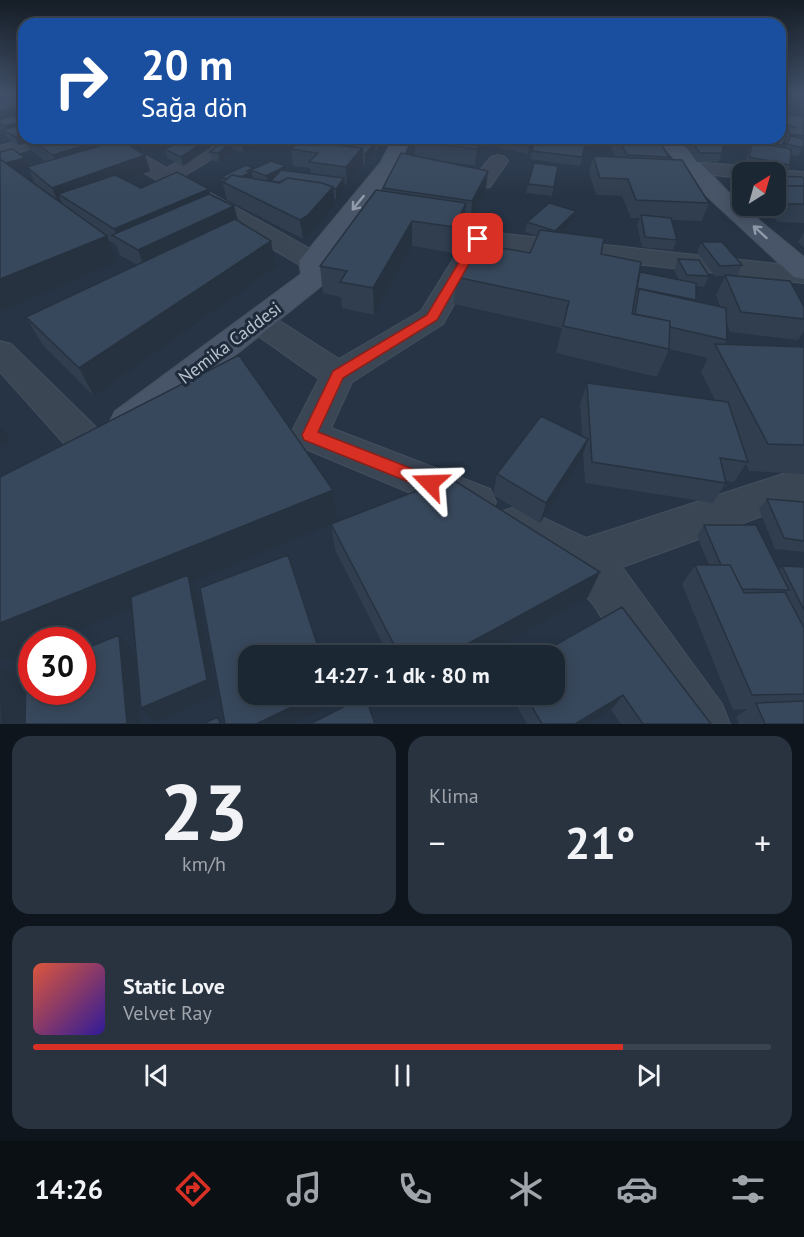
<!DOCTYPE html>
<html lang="tr">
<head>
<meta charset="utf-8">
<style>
  :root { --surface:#1c2734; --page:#293340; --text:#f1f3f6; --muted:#a0a5ac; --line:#3a444f; --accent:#d93025 }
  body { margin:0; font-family:"PT Sans",sans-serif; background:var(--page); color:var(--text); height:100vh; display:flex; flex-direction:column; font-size:22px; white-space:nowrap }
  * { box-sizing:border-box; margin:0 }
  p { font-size:20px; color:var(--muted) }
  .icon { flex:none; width:33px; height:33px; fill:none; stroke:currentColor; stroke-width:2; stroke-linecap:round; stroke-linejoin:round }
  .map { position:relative; height:724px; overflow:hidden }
  .panel { display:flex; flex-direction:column; gap:12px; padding:12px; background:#0f151d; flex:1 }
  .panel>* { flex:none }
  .guide { position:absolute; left:18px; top:18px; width:768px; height:126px; border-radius:18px; box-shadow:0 3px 15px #0003,0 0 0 2px var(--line); background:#1a4fa0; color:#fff; overflow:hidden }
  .needle { width:39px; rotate:37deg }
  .controls { position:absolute; left:732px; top:162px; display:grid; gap:12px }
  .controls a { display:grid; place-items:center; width:54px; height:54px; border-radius:12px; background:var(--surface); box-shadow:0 3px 15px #0003,0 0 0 2px var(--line); font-size:30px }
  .speed { position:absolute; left:18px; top:627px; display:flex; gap:12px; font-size:30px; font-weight:700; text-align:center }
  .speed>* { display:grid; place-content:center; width:78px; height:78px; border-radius:50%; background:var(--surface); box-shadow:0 3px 15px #0003,0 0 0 2px var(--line); line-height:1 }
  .speed .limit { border:9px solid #d22; background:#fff; color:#111 }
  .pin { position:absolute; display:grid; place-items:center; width:51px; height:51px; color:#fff; margin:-26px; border-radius:12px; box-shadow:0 3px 9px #0006 }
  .me { position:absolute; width:66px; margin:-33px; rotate:292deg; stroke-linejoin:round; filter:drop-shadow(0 0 4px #0008) }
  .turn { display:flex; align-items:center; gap:21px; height:126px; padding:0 24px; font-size:27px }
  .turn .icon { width:78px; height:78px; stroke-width:2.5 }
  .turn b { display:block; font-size:42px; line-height:51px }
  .big { font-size:45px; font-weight:700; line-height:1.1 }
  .panel .card { flex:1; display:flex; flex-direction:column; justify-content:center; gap:9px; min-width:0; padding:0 21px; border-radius:18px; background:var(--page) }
  .panel .dial { align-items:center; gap:0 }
  .dial b { font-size:78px; line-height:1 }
  .song { display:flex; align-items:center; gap:18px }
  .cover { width:72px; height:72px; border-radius:9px; background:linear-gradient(135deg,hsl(10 70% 55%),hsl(250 70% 35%)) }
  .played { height:6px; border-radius:3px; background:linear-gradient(90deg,var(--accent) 80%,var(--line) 80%) }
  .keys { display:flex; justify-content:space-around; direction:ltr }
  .heat { display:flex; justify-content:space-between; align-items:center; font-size:33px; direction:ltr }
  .panel .tiles { flex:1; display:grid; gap:12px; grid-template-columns:1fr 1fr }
  .card:last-child { grid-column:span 2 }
  .trip { position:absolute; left:238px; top:645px; width:327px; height:60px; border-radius:18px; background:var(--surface); box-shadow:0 3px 15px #0003,0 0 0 2px var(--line); font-weight:700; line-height:60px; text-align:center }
  .tab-bar { display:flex; height:96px; justify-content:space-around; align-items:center; background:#0b1015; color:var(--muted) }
  .tab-bar .icon { width:42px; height:42px }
  .tab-bar .selected { color:var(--accent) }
  .tab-bar b { font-size:27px; color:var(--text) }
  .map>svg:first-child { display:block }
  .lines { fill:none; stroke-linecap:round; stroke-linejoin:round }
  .minor-casing { stroke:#444f5e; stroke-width:2 }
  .secondary-casing { stroke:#444f5e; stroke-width:2 }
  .minor { fill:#3b4655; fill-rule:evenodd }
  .secondary { fill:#485568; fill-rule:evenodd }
  .wall { fill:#303e4f; fill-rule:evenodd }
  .shaded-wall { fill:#273240 }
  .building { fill:#38485c; stroke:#273240; stroke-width:1.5 }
  .oneway { stroke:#919baa }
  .route { fill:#d93025; stroke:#8d1f18; stroke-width:1.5 }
  .labels { text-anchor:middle; stroke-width:6; stroke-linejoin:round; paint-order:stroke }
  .street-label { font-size:18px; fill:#b8c1ce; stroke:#1f2b3a }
</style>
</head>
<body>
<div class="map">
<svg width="804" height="724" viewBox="0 0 804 724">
  <rect width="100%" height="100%" fill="#263445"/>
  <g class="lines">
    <defs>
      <path id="minor" d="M26,138h29l-2,4 -53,16v-12z
        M90,138h23l54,30 52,-30h23l-2,4 -58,35 139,78 4,6 -4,6 -9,2 -9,-2 -211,-125z
        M498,155l7,2 3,4 -18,26c-15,3 -35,-4 -49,-8l-4,-4 4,-4 7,-2 29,5 14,-17z
        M692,162l51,4 7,2 4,4h-12v6l-57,-6 -3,-4 3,-4z
        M776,170l28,2v12l-28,-2v-10h-8z
        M478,231l326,36v16l-318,-36 -43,77 -91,58 -21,46 159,61 6,13 -6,13 -15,5 -179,-75 -6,-10 29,-56 -72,-51 -4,-7 4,-7 11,-3 11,3 70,45 82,-48 48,-77z
        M0,341l11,3 95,93 5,11 -5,11 -14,4 -14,-4 -78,-87z
        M804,467v34l-182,66 100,137 8,20h-60l-77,-120 -25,-29 -65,-36 -7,-14 7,-14 15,-5 68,32z"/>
      <path id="secondary" d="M393,138h18l-14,30 -72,93 4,16 -4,6 -184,148 -13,4 -13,-4 -5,-10 5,-10 186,-137 -2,-13 82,-99z
        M657,138h19l66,68 62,51v22l-10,-2 -95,-88z"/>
    </defs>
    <use href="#minor" class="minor-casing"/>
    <use href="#secondary" class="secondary-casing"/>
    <use href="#minor" class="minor"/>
    <use href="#secondary" class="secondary"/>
  </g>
  <path class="wall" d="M0,93l14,23 8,5 2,3v14h92l1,3 28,14 5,16 -24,9 15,8 68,1 1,5 28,27 38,46 -182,129 -52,-52 -16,-27 111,-52 -17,-10 -4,-10 -8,-5 9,22 -117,50v-160l25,6 5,9 16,-5 -17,-13 -3,-6 -7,2 -12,-7 -4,-7 -3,-2zM28,167l7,17 -18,-13z
    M803,97l1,54 -1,-3 1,-2 -6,10 -8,-1v10l-4,9 -41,-8 3,-15 6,-13 31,-2 1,-2 -6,-2 1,-9 20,-7 -1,-11zM785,140v3h3l-3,5 -3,-1z
    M228,138h42v1l-9,7 -8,-1 -9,7 -12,-2 1,2 -13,10 -8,-1 -2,-9 15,-10v-2z
    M286,138h23l-3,3z
    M325,138h62l-9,12h-3v3l-10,10h-2v2l-16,19 -2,-1v4l-9,12h-2l1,6 -25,30 -7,4 -76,-39 -6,-23 32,-9v1l34,2 24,3 -1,-6 -17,-2 -2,-17 34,-5 6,-5z
    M417,138h70l-12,27 -38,-4 49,28 -15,30h-6l-1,9 -11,25 -41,-7 -38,69 -32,-7 -1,-11 -18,-4 -3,-27 63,-75v-3l32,-32v-14z
    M493,138h46l-1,2 47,6 -5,20 -50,-7 2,-9 -4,4 -36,-8z
    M560,138h49l-2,7z
    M612,138h45l12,19 -1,2 41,44 -7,18 -31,-1 6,20 -4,10 -31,-3 -5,-22 3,-7h-9l-9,-22 -26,-1 -7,-22 4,-17 22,1 -5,-12z
    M679,138h50l-5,4 -2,11 -4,9h-21l-13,-18 1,-1h-2z
    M215,144l-32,22 -16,-8 -3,-9z
    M558,166l-6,30 -26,-3 2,-9z
    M739,176h3v17l-7,-8z
    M776,176l28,2v45l-26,-1 -17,-16h15z
    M576,211l-2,10 -12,12 39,21 37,23 2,-5 39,8 -5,-10 4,-11 31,17 -5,11 -8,-1v15l24,5 -4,-11 9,-19h-10l-18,-24 4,-10 41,23 -5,11h-6l73,31v24l-6,9 -68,-8 -4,-10 1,18 -2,4 79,3v127l-55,-3 -3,-7 -12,18 -8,-1v2l-13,20 -128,-20 -2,-30 -2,7 -41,63 -47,-28 4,-21 85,-38 -2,-32 7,-21 128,17 -14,-28 7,-14 -39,-9 -12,28 -101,-24 6,-25 -108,-24 2,-27 74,-24 7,-17 -12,-4 2,-10z
    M804,232v16l-6,-6z
    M767,499l37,3v50l-29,-3 -16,-40z
    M331,524l269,48 -12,25 -107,59h-92l-54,-106z
    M704,525l75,45 3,-4 22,1v157h-65l-3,-7 11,-8 -14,1 -51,-126 13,-19h14l-12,-29z
    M555,656l156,68h-90l-10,-14 -24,14h-60l-17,-30h45z"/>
  <path class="shaded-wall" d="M24,104v9l-18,6 -6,4v-8h2l-2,-4z
    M22,121l2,4 -16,8 -3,-7z
    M22,134l4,9 -7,2 -4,-8z
    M110,138h6l5,15 -61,19 -7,-17z
    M210,138h4l1,6 -32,22 -2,-9z
    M249,138h3l1,7 -9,7 -2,-9z
    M260,138h10v1l-9,7z
    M380,138h7l-9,12v-8z
    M481,138h6l-12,27 2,-16z
    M537,138h2l-2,7 -9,9 1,-8z
    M231,143l2,9 -13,10 -2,-9z
    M375,144v9l-10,10v-9z
    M362,148l1,17 -16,19 -1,-17z
    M145,155l5,16 -80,31 -12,-8 5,11 -3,1 -8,-18z
    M25,158l5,9 -30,9v-11z
    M286,166l1,9 -19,10 -2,-9z
    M253,168v3l-2,-1 2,8 -20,9 14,-16z
    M488,171l-2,18 -15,30 1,-18z
    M344,178l1,9 -9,12v-10z
    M333,187l2,18 -25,30 -7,4 -3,-19z
    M209,189l4,18 -96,31 -3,-9z
    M466,203l-2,25 -11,25 1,-26z
    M234,206l5,18 -94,46 -7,-20z
    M576,211l-2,10 -21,21 2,-11z
    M412,221v25l-38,69 -1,-27z
    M107,236l10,26 -117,50v-33z
    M271,241l5,26 -182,129 -15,-28z
    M0,427l11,14 -11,6z
    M588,439l-7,21 -41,63 6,-20z
    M333,490l4,31 -145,61 6,12 19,101 -61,27 -15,-14 49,-124 -136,56h-22v10l-32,13v-40z
    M600,572l-12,25 -107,59h-36z
    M119,635l15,17 7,72h-14z
    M1,665l21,16 2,43h-22z
    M319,694h14l2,9 -43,21h-36z
    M623,695l-12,15 -24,14h-12z"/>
  <path class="building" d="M5,93h19v11l-24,7v-16z
    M788,114l16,3v10l-1,1 1,1v7l-15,-2v-8l8,2 -16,-5z
    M13,116l9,5 -17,5 -5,-3v-4z
    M24,124v8l-3,1 2,1 -8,3 -12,-7z
    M780,135l7,2 -5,8 -28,-6v-1h26z
    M791,136l13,3v6l-1,3 -16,-4z
    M28,138h82l-57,17z
    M187,138h23l-29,19 -17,-8 18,-8z
    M228,138h21l-7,5 -17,-3z
    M332,138l43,6 -10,10h-2l-1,-6 -37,-4z
    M344,138h36l-2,4z
    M417,138h64l-4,11 -62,-7z
    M495,138h42l-8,8z
    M618,138h39l12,19 -42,-2z
    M689,138h36l-3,15h-22z
    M120,140l25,15 -93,33 -25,-21z
    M536,140l49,6 -3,11 -50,-6z
    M300,141l62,7 -16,19 -37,-5 9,-9 -27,-4z
    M222,142l9,1 -13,10 -8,-1z
    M752,142l39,7 -1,16 -41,-8z
    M13,149l12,9 -19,5 -6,-4v-7z
    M401,153l87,18 -16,30 -89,-13z
    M593,156l89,4 27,43 -73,-3 -8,-21 -28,-1z
    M0,159l107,77 -107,43z
    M271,161l15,5 -20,10 -15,-6z
    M534,163l24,3 -4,21 -26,-3z
    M246,165l7,3 -6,3 4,1 -10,5 -9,-2 -5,4 -6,-2z
    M281,170l63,8 -8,11h-3v-2l-11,-4 -34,-5 -8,4 -9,-1z
    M177,172l32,17 -95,40 -56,-35 57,-19 26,13z
    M232,175l47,8 9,-5 34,5 11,4 -26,29 -7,4 -77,-38z
    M776,176l26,1 2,1v8h-28z
    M776,186h28v18h-17l-11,-11z
    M376,190l90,13 -12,24 -42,-6 -39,67 -33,-6 7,-11 -27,-5z
    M209,194l25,12 -96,44 -26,-15z
    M549,203l27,8 -21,20 -28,-9z
    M641,215l30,3 6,22 -32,-3z
    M235,219l36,22 -192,127 -53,-51z
    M540,230l64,8 -3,16 40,8 -9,52 38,7 -1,28 -106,-23 6,-25 -113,-24 18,-34 56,10z
    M701,242h21l20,23 -22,1z
    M678,259l21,1 10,16 -22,-1z
    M640,272l56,11v17l-59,-12z
    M725,275l65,6 14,26v12l-63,-7z
    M639,289l87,19 1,32 -57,-13v-6l-35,-7z
    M715,344l89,3v98l-36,-1z
    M239,355l94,135 -333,133v-146z
    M587,383l141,19 20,60 -28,-4 6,25 -134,-21z
    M541,416l47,23 -42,64 -49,-29z
    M450,478l150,94 -155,84h-45l-69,-132z
    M767,499l37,3v39l-20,-3z
    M704,525h52l33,65 -47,-1 -12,-24h-9z
    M288,555l33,101h-72v38h70l-63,30h-31l-25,-136z
    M695,565h35l14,28 41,-1 19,36v66l-52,1z
    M782,566l22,1v43z
    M188,575l19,105 -66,28 -10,-111z
    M622,607l89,117h-68l-20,-29 -48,29h-33l-17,-30h30v-38h-19z
    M119,635l8,89h-102l1,-51 6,-3v22h50v-42z
    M0,665h1l1,59h-2z
    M365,696l10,28h-65z
    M804,701v23h-39l-9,-21z
    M218,717l2,7h-17z"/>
  <defs><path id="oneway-shaft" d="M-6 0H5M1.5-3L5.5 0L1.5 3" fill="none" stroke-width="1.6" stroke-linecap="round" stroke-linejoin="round" transform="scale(1.5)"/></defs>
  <g class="oneway">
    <use href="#oneway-shaft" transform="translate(358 203) rotate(129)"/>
    <use href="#oneway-shaft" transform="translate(760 232) rotate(-138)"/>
  </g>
  <linearGradient id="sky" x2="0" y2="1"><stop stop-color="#151d26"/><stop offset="0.48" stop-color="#415068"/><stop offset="1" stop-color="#415068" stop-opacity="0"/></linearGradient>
  <rect width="804" height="195" fill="url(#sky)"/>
  <path class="route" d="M478,236l5,3 -46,81 -94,58 -25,54 118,46 2,5 -2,5 -6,2 -6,-2 -120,-48 -2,-5 31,-64 94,-56 46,-76z"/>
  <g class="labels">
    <g class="street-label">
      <text transform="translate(230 343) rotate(-37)" y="6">Nemika Caddesi</text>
    </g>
  </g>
</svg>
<div class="controls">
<a><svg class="needle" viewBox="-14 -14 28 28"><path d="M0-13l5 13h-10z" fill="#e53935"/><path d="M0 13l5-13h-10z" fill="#a0a5ac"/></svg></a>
</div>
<div class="speed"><div class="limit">30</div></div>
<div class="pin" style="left:478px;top:239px;background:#d93025"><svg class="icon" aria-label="arrive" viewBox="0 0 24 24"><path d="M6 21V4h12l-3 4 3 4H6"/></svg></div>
<svg class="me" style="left:430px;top:483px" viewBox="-20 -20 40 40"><path d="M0-17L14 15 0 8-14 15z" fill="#d93025" stroke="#fff" stroke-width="4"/></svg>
<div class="trip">14:27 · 1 dk · 80 m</div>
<div class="guide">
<div class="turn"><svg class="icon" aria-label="right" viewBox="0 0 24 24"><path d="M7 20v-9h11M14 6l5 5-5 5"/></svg><div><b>20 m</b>Sağa dön</div></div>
</div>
</div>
<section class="panel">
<div class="tiles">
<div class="card dial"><b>23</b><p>km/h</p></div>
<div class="card"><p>Klima</p>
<div class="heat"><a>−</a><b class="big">21°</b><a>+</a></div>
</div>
<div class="card">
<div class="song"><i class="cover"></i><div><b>Static Love</b><p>Velvet Ray</p></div></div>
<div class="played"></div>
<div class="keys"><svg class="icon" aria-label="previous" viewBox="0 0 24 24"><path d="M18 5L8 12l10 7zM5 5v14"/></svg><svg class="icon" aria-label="pause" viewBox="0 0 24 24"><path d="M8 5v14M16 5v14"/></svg><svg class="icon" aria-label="next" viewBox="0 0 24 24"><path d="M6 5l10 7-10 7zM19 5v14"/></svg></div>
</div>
</div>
</section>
<nav class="tab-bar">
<b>14:26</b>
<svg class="icon selected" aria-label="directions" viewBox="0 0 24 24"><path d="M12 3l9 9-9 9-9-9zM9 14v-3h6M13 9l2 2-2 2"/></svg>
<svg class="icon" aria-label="music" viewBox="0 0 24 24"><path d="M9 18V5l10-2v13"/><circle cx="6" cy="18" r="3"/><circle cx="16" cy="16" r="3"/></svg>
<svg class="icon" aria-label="phone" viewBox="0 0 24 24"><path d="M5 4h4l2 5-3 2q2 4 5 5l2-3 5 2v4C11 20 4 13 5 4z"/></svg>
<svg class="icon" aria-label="climate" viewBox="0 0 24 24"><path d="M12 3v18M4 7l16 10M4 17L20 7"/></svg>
<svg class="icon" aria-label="car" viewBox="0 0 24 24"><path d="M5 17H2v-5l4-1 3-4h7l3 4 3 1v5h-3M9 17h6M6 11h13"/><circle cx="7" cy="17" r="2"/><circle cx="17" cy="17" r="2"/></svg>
<svg class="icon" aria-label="filters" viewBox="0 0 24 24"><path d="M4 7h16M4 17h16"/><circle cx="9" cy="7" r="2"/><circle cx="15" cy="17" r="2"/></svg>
</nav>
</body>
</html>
